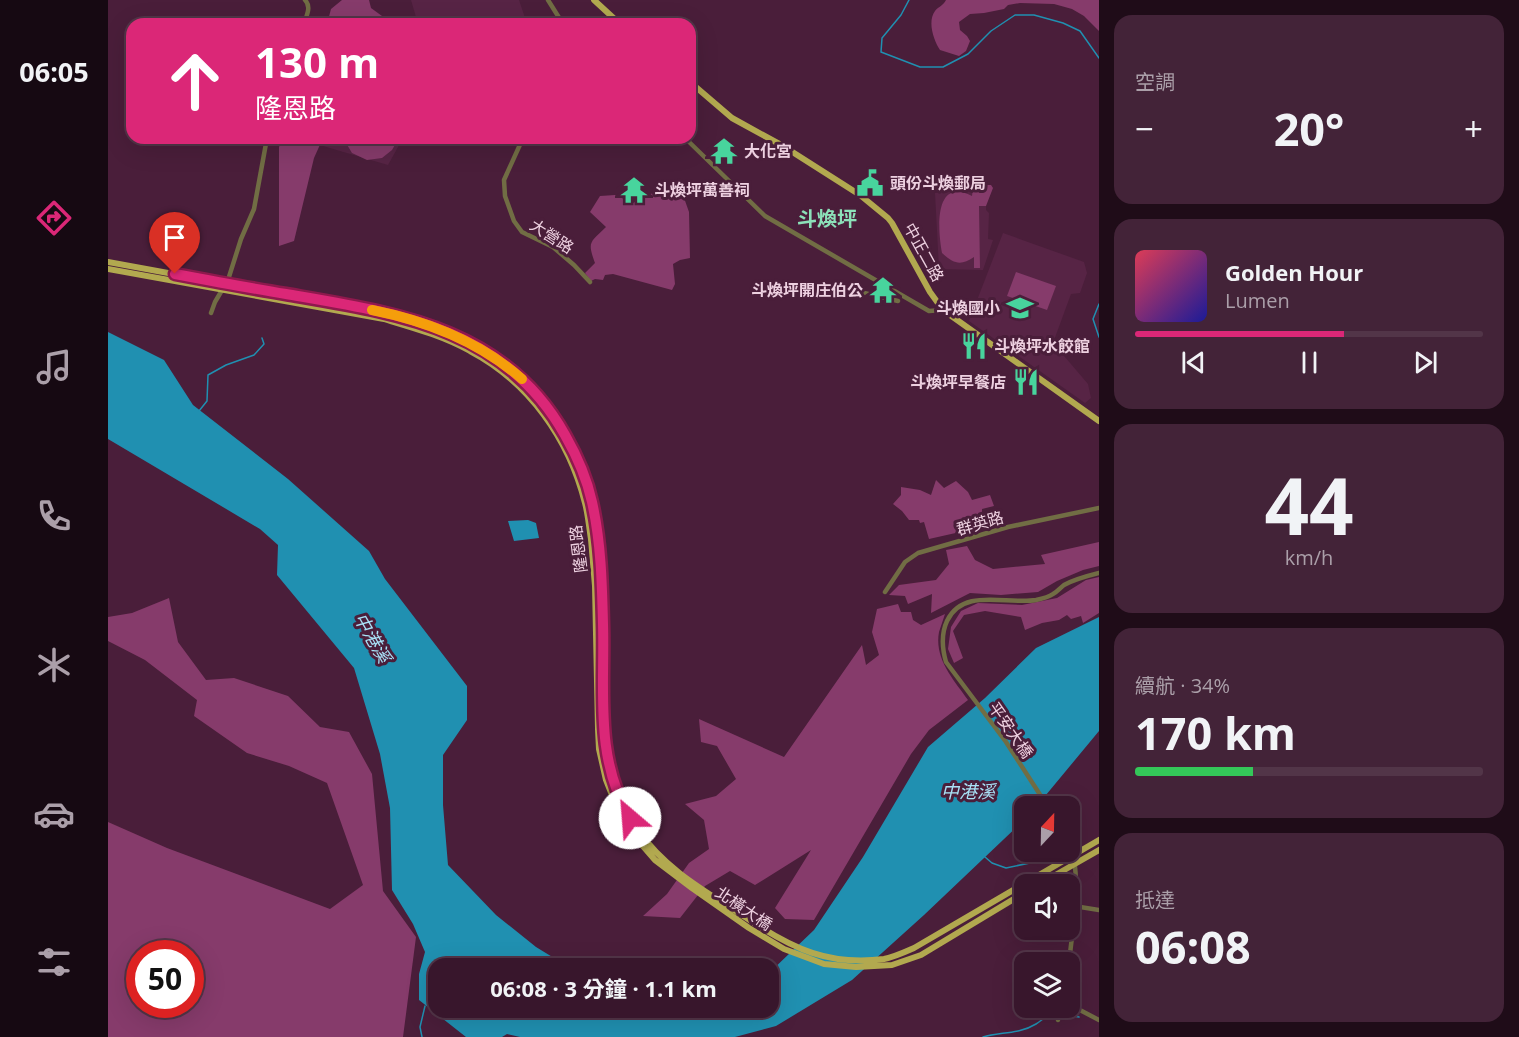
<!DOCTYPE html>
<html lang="zh-TW">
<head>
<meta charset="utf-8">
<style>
  :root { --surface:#38162c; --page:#432338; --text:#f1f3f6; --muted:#ab9fa9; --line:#523548; --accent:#db2777 }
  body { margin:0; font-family:"Open Sans","Noto Sans TC",sans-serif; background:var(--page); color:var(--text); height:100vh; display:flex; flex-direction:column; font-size:22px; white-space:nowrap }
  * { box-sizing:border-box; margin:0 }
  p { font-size:20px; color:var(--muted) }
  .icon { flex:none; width:33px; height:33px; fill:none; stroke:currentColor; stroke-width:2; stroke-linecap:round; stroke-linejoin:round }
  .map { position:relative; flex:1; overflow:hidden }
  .details { display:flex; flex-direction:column; gap:15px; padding:15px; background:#1f0c18; width:420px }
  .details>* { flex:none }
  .banner { position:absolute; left:18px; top:18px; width:570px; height:126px; border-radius:18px; box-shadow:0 6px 24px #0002,0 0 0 2px var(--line); background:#db2777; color:#fff; overflow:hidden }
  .needle { width:39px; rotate:22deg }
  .tools { position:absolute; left:906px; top:796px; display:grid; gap:12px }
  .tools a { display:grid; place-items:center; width:66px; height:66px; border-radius:12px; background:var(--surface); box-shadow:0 6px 24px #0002,0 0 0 2px var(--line); font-size:30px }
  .speed { position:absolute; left:18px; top:940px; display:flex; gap:12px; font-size:30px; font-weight:700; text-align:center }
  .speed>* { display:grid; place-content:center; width:78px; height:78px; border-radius:50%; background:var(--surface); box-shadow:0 6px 24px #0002,0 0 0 2px var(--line); line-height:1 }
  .speed .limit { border:9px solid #d22; background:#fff; color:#111 }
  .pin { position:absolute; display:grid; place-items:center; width:51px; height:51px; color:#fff; margin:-62px -26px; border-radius:50% 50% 50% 0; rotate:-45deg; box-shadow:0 0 6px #0007 }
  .pin .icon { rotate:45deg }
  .me { position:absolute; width:66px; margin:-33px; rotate:333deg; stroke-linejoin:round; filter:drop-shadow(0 0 4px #0008) }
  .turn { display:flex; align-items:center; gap:21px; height:126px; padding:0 30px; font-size:27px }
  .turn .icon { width:78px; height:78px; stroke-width:2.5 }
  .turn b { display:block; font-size:42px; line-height:51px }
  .big { font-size:45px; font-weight:700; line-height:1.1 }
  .details .widget { flex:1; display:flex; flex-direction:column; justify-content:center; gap:9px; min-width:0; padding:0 21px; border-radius:18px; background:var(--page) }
  .details .dial { align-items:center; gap:0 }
  .dial b { font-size:78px; line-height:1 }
  .song { display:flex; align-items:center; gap:18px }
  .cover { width:72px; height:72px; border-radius:9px; background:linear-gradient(135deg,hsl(350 70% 55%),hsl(240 70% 35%)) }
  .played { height:6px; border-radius:3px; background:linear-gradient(90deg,var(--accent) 60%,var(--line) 60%) }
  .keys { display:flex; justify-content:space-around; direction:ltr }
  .heat { display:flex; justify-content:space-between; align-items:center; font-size:33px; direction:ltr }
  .charge { height:9px; border-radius:4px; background:linear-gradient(90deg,#34c759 34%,var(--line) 0) }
  .trip { position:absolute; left:320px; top:958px; width:351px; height:60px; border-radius:18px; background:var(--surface); box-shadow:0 6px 24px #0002,0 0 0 2px var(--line); font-weight:700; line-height:60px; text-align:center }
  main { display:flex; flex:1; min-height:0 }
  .dock { display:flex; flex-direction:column; width:108px; justify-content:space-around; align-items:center; background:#160912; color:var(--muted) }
  .dock .icon { width:42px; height:42px }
  .dock .current { color:var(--accent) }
  .dock b { font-size:27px; color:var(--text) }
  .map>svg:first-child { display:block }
  .built { fill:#572445 }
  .green { fill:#863b6b; fill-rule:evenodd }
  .water { fill:#2090b1 }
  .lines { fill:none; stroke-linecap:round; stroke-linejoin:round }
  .stream { stroke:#2090b1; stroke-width:1.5 }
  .minor { stroke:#716d44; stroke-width:4.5 }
  .major { stroke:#b2a94f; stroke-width:6 }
  .major-bridge { stroke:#b2a94f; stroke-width:6 }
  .route-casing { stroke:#8e194d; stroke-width:15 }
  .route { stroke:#db2777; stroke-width:10 }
  .slow { stroke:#f59e0b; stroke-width:10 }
  .labels { text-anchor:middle; stroke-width:6; stroke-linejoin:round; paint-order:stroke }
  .poi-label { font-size:16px; font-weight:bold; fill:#edd0e0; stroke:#4a1e3a; text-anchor:start }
  .street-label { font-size:16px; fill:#edd0e0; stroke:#4a1e3a }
  .water-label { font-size:18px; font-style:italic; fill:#a9e2f7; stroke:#4a1e3a }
  .quarter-label { font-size:20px; font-weight:bold; fill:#8ce1b9; stroke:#4a1e3a }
</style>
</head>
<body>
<main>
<nav class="dock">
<b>06:05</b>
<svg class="icon current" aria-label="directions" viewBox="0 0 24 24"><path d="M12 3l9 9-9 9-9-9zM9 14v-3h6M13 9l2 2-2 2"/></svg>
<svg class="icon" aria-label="music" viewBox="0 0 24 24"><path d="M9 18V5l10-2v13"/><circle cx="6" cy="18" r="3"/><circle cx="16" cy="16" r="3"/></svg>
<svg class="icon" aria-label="phone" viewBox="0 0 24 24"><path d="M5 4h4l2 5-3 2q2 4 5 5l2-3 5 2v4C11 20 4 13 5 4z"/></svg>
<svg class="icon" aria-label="climate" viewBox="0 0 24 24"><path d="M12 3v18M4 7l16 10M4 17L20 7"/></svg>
<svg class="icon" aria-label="car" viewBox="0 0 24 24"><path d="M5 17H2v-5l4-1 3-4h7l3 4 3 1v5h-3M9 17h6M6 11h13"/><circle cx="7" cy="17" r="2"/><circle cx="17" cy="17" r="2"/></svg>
<svg class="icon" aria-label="filters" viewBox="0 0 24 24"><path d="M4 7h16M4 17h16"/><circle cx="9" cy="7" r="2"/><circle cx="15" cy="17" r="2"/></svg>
</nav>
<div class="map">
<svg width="991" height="1037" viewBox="0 0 991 1037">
  <rect width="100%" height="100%" fill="#4a1e3a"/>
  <path class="built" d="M303,0h108l7,21 -7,3h-101z
    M220,138h75l-15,27 -65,-19z
    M872,185v21h6v4l3,3 -1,26 5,1 -10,30 -44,-1 -4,-76z
    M895,233l81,29 3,11 -7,20 -9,1 -18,49 35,41 3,14 -6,5 -116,-82z"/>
  <path class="green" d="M234,0h27l2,8 22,16h-66l4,-15z
    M838,0h153v31l-15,-15 -12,-7 -18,-5 -34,-1 -12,2 -4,4 -20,4 -14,1 -11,8 1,8 7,6 3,5 -4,10 -7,5 -19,-6c-6,-9 -13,-28 -5,-39 4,-5 8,-5 11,-11z
    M175,138h40l-9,20 -20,83 -15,5v-99z
    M235,138h56l-7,12 -10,8 -15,2 -15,-7z
    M872,185h11l2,3 -7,18h-7l1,62h-6v-11c-13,9 -20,7 -32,-4 -4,-22 -9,-77 30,-57l1,-8 6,-1z
    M562,191l13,4 6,17 1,46 -10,2 -7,4 2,20 -3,6 -59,-16 -8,1 -2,5 -8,-1 -4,2 -6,-8 10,-10c-8,-22 -5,-20 11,-36l-16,-15 10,-16 15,-1 18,8 17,-9z
    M908,272l40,14 -9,24 -40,-14z
    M828,480l8,8 12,-7 12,11 4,8 18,-5 4,11 -12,3v11l17,1 1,2 -71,16 -5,-17 -4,1 -1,-3h-10l-7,-9 -9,-7 8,-9v-8l19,3 11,5z
    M991,542v24l-16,4 -26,11 -19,11 -37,3 -31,-2 -39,20 1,-19 -24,10 -3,-8 -16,-1 10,-10 37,-5 13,-16 -3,-14 21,-4 8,14 18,9 52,-5 -4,-9z
    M991,577v36l-16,10 -2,-7 -10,3 -4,-4 -8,5 -17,3 -17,7 -4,-13 -36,-6 -21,4 -11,16 10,27 -9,5 -6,-14 3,-22 10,-16 17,-8 44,2 35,-7 29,-18z
    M61,598l9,44 28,38 28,-2 54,18 32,31 29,5 23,42 11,117 33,46 -13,100h-295v-215l59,26 163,61 33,-24 -36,-102 -38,-17 -42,-13 -53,-37 3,-16 -52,-40 -37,-19v-24l24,-4zM32,954h50v51h-50z
    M790,604l3,8h10l2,8 8,5 24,-11c-2,6 -4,12 -6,18 -5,27 15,48 29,68l-39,30 -18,24 -97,166 -29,-1 -10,-11 36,-58 -56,35 -25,-14 -25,15 -25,32 -37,-2 24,-22 22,-31 20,-14 -5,-29 -19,-16 31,-8 20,-17 -19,-33 -16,-4 -2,-23 85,38 78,-112 4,20 13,-10 -7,-23 5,-23z"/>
  <path class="water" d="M0,332l56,28 29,45 95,74 81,72 16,28 82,107v34l-24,35v50l5,60 48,50 40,32 36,22h-134v39h330v-34l46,-44 49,-73 65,-110 57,-49 51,-50 63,-31v114l-63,76h-12v13l-100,95 -72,65 -76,46 -41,11h-215l-13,-3 -5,3h-36l-47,-37v-26l6,-22 -12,-28 -21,-34 -2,-82 -10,-54 -26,-86 -77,-93 1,-30 -18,-16 -152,-90z
    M420,520l8,3 3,15 -25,3 -6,-20z"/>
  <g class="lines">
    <path class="stream" d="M801,0l-8,15 -19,23 -1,14 39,15h23l25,-13 23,-23 24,-16h19l29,8 17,8 19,27
      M991,304l-6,15 6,18
      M91,411l8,-10 1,-26 18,-10 28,-10 10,-11 -2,-6
      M877,857l7,6 14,5 52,-11
      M954,1014l17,3
      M314,1037l-2,-10 5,-21
      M875,1037c17,-5 37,-3 53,-13 8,-5 11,-10 21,-11"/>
    <path class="minor" d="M440,0l15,24
      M196,24c2,-8 8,-17 1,-24
      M415,138l-19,42 1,16 9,25 8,11 31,15 21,18 16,17
      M577,138l80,78 164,95 14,-1
      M735,288l55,13
      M103,313l4,-11 13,-22 13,-41 13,-30 13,-71
      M777,592l20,-30 13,-9 90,-26 91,-19
      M940,807l-42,-65 -60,-80c-4,-14 -5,-28 1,-41 16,-34 59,-16 89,-21 5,-1 13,-3 17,-6 4,-2 7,-6 11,-9 11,-6 23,-9 35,-12
      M966,906l25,4
      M961,963c4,-40 13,-83 1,-122
      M962,992l2,10 6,7 21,11
      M950,1020l2,-12"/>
    <path class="major" d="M486,0l26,24
      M582,82l42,36 51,28 77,49 28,23 4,5 38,69 13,18 156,111
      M490,538c2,32 5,64 5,96 0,70 -7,137 36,197 26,39 71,63 109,88 45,30 81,47 136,40 10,-2 21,-7 30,-11l185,-108
      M483,539l4,47 3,143 1,20 7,31 11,28 18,29 20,23 37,28 57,40 35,21 40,15 32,3 36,-2 29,-10 103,-62
      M930,885l61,-35"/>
    <path class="major-bridge" d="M0,262c60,11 120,22 180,33 44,7 90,13 134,27 88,30 143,86 169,176 4,13 5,27 7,40
      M0,269l276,50c30,9 59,17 86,32 59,31 99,88 115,152 3,11 4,24 6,36"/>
  </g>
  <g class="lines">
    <defs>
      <path id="route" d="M67,274c37,7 74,14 111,20 110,19 219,33 279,141 12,21 22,44 27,67 9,40 10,81 11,122 2,67 -9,133 27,194"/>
    </defs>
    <use href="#route" class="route-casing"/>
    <use href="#route" class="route"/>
    <path class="slow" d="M264,310c55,11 107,31 150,69"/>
  </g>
  <defs>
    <symbol id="temple-bare" viewBox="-9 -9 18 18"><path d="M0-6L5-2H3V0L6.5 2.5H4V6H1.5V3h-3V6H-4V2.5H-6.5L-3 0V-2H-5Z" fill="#48d49d" stroke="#4a1e3a" stroke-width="2.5" paint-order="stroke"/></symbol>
    <symbol id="civic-bare" viewBox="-9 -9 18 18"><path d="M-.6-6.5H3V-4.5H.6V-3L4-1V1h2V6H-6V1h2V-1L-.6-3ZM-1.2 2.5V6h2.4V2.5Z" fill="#48d49d" stroke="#4a1e3a" stroke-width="2.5" paint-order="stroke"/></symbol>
    <symbol id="school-bare" viewBox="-9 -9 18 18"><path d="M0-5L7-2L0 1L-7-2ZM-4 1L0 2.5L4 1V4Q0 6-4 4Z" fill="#48d49d" stroke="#4a1e3a" stroke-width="2.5" paint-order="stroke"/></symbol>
    <symbol id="restaurant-bare" viewBox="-9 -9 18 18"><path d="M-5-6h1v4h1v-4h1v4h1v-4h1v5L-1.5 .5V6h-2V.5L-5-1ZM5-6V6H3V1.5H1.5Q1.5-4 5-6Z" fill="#48d49d" stroke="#4a1e3a" stroke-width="2.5" paint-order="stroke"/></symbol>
  </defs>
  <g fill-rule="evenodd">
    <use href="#temple-bare" x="597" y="132" width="38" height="38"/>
    <use href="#civic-bare" x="743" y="164" width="38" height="38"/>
    <use href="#temple-bare" x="507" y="171" width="38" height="38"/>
    <use href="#temple-bare" x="756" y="271" width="38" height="38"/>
    <use href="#school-bare" x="893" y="289" width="38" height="38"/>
    <use href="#restaurant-bare" x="847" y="327" width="38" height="38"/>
    <use href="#restaurant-bare" x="899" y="363" width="38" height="38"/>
  </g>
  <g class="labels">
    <g class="poi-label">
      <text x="636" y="157">大化宮</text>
      <text x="782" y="189">頭份斗煥郵局</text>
      <text x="546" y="196">斗煥坪萬善祠</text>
      <text x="755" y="296" text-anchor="end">斗煥坪開庄伯公</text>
      <text x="892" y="314" text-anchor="end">斗煥國小</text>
      <text x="886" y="352">斗煥坪水餃館</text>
      <text x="898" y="388" text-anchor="end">斗煥坪早餐店</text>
    </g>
    <g class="street-label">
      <text transform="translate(444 236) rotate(33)" y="6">大營路</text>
      <text transform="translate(816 252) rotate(61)" y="6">中正二路</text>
      <text transform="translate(872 523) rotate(-16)" y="6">群英路</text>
      <text transform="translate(470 549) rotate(-97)" y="6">隆恩路</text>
      <text transform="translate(903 730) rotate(55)" y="6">平安大橋</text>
      <text transform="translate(636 908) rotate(34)" y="6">北橫大橋</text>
    </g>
    <g class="water-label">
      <text transform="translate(264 638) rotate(60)" y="6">中港溪</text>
      <text x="860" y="798">中港溪</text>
    </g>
    <g class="quarter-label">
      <text x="719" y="226">斗煥坪</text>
    </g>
  </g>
</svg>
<div class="tools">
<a><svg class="needle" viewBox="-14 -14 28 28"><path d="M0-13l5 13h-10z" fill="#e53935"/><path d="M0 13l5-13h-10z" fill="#ab9fa9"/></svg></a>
<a><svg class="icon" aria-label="sound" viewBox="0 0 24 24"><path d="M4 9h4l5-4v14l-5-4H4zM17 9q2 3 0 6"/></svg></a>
<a><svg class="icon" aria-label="layers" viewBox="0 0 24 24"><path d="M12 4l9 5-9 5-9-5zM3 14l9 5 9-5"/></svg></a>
</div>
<div class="speed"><div class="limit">50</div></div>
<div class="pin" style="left:67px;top:274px;background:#d93025"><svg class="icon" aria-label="arrive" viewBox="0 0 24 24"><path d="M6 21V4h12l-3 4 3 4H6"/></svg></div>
<svg class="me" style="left:522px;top:818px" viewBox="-20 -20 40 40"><circle r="19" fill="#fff"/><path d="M0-13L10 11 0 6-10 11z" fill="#db2777"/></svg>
<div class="trip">06:08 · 3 分鐘 · 1.1 km</div>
<div class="banner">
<div class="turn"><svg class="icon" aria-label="ahead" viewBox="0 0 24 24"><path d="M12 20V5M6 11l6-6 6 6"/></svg><div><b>130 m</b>隆恩路</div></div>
</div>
</div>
<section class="details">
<div class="widget"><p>空調</p>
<div class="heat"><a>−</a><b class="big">20°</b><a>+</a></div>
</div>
<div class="widget">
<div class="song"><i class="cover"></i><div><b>Golden Hour</b><p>Lumen</p></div></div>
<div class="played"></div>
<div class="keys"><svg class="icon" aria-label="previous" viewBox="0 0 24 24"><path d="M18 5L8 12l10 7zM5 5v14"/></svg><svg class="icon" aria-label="pause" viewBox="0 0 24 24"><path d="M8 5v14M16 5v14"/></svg><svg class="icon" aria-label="next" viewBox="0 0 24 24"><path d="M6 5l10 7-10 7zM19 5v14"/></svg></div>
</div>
<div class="widget dial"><b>44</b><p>km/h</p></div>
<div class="widget"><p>續航 · 34%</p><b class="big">170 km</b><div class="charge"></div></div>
<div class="widget"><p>抵達</p><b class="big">06:08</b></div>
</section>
</main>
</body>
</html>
